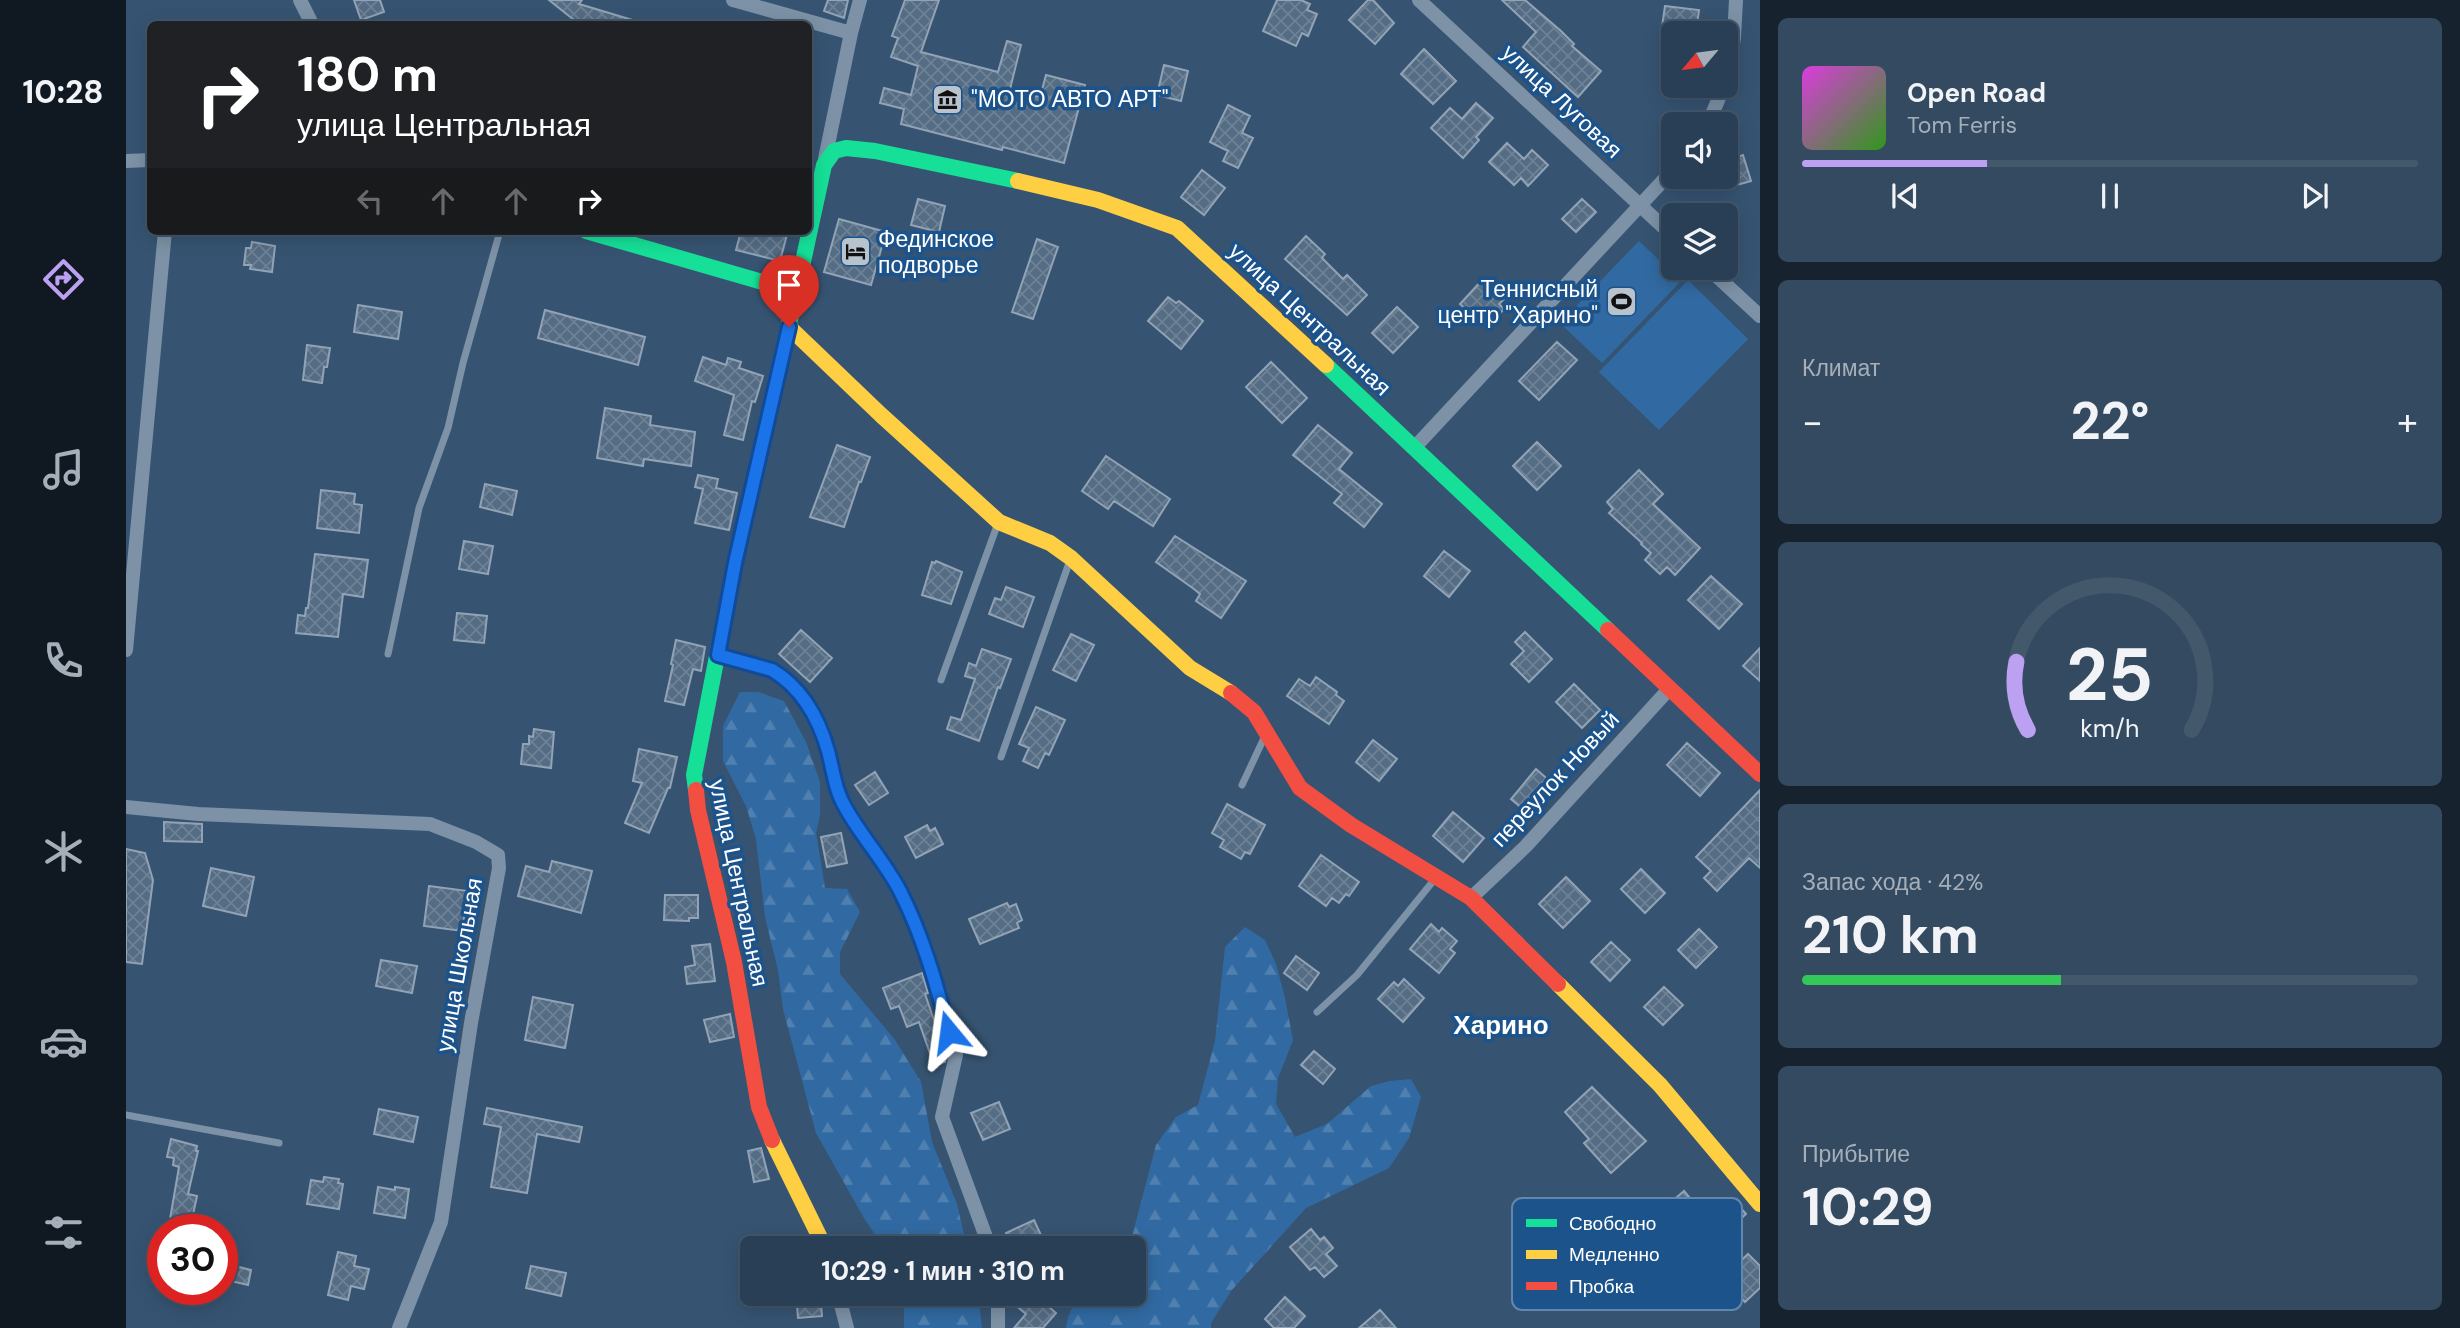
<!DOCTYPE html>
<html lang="ru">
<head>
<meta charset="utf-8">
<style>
  :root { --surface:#283f56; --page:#344a60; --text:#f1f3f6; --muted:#a5afb9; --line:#44586c; --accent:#bca0f2 }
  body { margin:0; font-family:"DM Sans",sans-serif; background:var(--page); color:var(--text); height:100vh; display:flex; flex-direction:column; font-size:26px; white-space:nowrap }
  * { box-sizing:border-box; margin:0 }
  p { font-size:23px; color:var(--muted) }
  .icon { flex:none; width:38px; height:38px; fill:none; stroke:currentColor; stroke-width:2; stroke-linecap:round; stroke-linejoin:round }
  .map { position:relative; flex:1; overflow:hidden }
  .sheet { display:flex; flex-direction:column; gap:18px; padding:18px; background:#16232f; width:700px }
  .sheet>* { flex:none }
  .hud { position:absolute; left:21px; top:21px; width:665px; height:214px; border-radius:10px; box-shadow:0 4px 18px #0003,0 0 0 2px var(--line); background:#202124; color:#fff; overflow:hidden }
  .needle { width:46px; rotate:241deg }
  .controls { position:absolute; left:1535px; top:21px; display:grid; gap:14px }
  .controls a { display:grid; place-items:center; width:77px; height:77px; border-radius:10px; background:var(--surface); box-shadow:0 4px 18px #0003,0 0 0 2px var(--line); font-size:35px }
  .speed { position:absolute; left:21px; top:1214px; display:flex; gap:14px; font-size:35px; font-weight:700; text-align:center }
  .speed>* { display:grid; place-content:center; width:91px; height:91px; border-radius:50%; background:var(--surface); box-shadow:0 4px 18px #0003,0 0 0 2px var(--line); line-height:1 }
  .speed .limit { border:10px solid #d22; background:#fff; color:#111 }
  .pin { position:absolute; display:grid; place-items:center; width:60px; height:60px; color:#fff; margin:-72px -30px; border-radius:50% 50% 50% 0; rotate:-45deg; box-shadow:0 0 7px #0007 }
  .pin .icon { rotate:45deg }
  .me { position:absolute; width:77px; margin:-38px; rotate:344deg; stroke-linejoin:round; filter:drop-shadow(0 0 5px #0008) }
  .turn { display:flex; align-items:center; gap:24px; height:147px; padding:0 35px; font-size:32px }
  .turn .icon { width:91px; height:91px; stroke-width:2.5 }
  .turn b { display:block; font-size:49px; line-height:60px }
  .lanes { display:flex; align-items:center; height:66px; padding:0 35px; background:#0003; justify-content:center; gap:35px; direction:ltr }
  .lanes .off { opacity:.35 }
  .big { font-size:52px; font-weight:700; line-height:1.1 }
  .sheet .widget { flex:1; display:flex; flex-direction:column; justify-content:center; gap:10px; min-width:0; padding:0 24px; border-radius:10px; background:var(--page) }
  .sheet .dial { align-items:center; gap:0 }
  .dial svg { height:182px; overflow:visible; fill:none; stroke:var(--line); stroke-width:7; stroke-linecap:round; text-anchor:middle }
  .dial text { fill:var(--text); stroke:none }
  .song { display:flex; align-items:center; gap:21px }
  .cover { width:84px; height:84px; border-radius:10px; background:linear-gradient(135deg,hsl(300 70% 55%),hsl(110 70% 35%)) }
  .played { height:7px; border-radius:4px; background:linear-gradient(90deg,var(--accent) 30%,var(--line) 30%) }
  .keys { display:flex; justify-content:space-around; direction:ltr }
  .heat { display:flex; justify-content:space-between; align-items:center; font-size:38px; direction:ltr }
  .charge { height:10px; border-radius:5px; background:linear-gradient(90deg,#34c759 42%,var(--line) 0) }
  .trip { position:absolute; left:614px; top:1236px; width:406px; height:70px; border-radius:10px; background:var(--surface); box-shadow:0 4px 18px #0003,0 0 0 2px var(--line); font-weight:700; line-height:70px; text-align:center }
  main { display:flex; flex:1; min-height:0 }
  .dock { display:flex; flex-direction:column; width:126px; justify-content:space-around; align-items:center; background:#101922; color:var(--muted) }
  .dock .icon { width:49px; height:49px }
  .dock .selected { color:var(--accent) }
  .dock b { font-size:32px; color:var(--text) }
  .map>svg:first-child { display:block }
  .grass { fill:#316aa2 }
  .forest { fill:url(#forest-firs) }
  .building { fill:url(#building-cross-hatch); stroke:#92a3b5; stroke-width:2 }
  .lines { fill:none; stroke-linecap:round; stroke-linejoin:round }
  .lane { stroke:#7d92a6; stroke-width:7 }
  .street { stroke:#7d92a6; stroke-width:14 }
  .fast { stroke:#16e098; stroke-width:16 }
  .slow { stroke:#ffcf43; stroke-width:16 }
  .jam { stroke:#f24e42; stroke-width:16 }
  .route-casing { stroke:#114b97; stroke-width:18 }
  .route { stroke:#1a73e8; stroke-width:12 }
  .labels { text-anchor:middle; stroke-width:7; stroke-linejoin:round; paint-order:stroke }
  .poi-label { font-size:23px; fill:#fff; stroke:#1d538b; text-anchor:start }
  .street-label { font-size:23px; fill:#fff; stroke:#1d538b }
  .quarter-label { font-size:26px; font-weight:bold; fill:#fff; stroke:#1d538b }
  .key { fill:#1d538b; stroke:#6187ae; stroke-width:2 }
  .key-label { font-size:19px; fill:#fff }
</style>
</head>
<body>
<main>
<nav class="dock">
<b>10:28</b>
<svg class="icon selected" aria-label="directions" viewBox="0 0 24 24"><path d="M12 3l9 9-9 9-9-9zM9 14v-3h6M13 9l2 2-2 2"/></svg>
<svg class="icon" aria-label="music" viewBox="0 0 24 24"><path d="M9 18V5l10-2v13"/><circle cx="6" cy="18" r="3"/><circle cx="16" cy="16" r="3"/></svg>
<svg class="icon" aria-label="phone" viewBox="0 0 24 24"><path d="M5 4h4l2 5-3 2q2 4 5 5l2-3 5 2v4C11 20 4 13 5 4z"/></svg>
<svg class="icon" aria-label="climate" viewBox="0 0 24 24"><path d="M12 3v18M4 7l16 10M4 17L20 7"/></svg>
<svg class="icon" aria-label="car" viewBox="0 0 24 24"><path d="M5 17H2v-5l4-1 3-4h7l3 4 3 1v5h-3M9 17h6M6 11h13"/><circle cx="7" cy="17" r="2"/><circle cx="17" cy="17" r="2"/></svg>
<svg class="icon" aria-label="filters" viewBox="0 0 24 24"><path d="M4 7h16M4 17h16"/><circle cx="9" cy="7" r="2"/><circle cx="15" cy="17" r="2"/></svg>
</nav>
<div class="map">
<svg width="1634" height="1328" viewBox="0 0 1634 1328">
  <defs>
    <pattern id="forest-firs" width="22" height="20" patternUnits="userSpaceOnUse" patternTransform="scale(1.75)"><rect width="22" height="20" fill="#316aa2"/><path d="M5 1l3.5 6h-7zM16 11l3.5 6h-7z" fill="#5080b0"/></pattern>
    <pattern id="building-cross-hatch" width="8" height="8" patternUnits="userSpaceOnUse" patternTransform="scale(1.75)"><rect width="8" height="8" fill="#546c84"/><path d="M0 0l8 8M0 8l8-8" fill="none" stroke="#6e8296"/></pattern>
  </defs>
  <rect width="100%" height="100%" fill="#365472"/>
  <path class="grass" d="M1513,241l42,40 -79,82 -42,-40z
    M1562,280l60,59 -89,91 -60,-58z"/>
  <path class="forest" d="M614,692h18l26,9 22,41 14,40v33l-4,18 9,55 22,1 13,23 -20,40v22l55,66 26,42 11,60 25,62 10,44h-83l-20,-30 -48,-85 -33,-124 -5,-39 -13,-53 -9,-78 -10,-33 -23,-45v-35z
    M1119,927l20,13 11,24 9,34 8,42 -15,38 -2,26 19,33 32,-13 44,-38 19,-5 21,-2 10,18 -12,41 -20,30 -83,40 -75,83 -20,32v5h-145l2,-11 11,-24h55v-45h-5l27,-103 20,-28 22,-12 17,-64 10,-94z
    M774,1293h78l4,35h-78v-25z"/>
  <path class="building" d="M228,0h26l4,12 -23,8z
    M423,0h33l-3,4 57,17v3h-57z
    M702,0h20l-4,18 -20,-7z
    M779,0h34l-18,52 77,20 9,-31 14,4 -11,44 30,8 6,-22 39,10 -21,78 -61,-16 -1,3 -101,-26 3,-15 -24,-6 4,-15 27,7 7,-29 -27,-9 7,-19 -6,-2z
    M1151,0h24l9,4 -3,6 10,4 -9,22 -6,-3 -6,13 -33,-15z
    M1242,0h5l21,23 -19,21 -26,-24z
    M1376,0h23l36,31 13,13 -2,2 29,25 -23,26 -55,-50 13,-15z
    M1539,6l34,4 -3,23h-35z
    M1298,49l32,32 -23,23 -32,-30z
    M1038,65l24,6 -7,30 -24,-6z
    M1350,103l17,15 -17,19 3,3 -16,18 -32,-30 19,-20 12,11z
    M1102,105l22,11 -8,17 11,5 -15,30 -15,-7 5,-10 -18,-9z
    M1381,143l17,16 8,-9 16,15 -20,21 -7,-8 -7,7 -25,-23z
    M1617,155l8,26 -25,7v-27z
    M1076,170l23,18 -21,27 -23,-18z
    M792,199l27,7 -6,26 -28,-7z
    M1456,199l14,13 -20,20 -14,-13z
    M713,219l47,13 -15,53 -47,-13z
    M615,231h47l-8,30 -44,-11z
    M1180,236l19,18 -3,4 21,21 4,-4 20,20 -20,20 -62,-56z
    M911,239l21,8 -25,72 -21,-7z
    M126,242l23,4 -3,26 -22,-3 1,-4h-7l2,-17h5z
    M1357,279l21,20 -5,5 5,5 -11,12 -5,-5 -8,7 -20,-19z
    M1042,297l8,6 3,-2 24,20 -22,28 -33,-28z
    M232,305l44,7 -4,27 -44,-7z
    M1271,307l21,20 -25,26 -21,-20z
    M419,310l100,27 -7,28 -100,-27z
    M1431,342l20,18 -38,40 -20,-19z
    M181,345l23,3 -3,19h-3l-2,16 -19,-3z
    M577,357l23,8 2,-7 13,4 -2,6 24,8 -8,26 -3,-1 -9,39 -19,-5 10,-40 -39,-14z
    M1145,362l36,36 -25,25 -36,-36z
    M479,408l46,8 -1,9 45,7 -4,34 -47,-7 -1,7 -46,-8z
    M1192,425l34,28 -13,16 43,35 -18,23 -30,-24 8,-9 -49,-39z
    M1411,442l24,24 -24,24 -24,-24z
    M711,445l33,12 -9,25h-2l-15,45 -34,-10z
    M980,456l64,43 -17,27 -39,-25 -6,8 -26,-18z
    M1513,470l24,24 -10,10 47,44 -25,27 -8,-8 -7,7 -15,-14 6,-7 -10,-9 1,-1 -33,-30 4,-4 -6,-7z
    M572,475l20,4 -2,9 21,5 -8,37 -34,-7 8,-34 -8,-2z
    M359,484l32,7 -5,24 -32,-8z
    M195,490l34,4 -1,10 8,1 -3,28 -42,-5z
    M1049,536l71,45 -25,37 -25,-17 4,-7 -6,-5 -38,-27z
    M338,541l29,5 -5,28 -29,-5z
    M1318,551l26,20 -21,26 -25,-21z
    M189,554l53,6 -5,37 -20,-3 -5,43 -42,-4 2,-18 7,1 1,-8h2z
    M810,561l26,11 -11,32 -29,-9 10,-33 3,1z
    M1585,576l31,28 -23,25 -31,-29z
    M880,587l28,10 -11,30 -34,-13 6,-16 6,2z
    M331,613l30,3 -3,27 -30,-3z
    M675,630l31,28 -22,24 -31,-28z
    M1399,632l27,27 -23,23 -18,-18 13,-13 -9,-9z
    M945,634l23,11 -18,36 -23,-11z
    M550,640l29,7 -4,24 -8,-2 -9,36 -19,-4 8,-36 -2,-1z
    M1634,648v33l-17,-15z
    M856,649l29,10 -11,29 -2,-1 -19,54 -32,-12 4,-12 10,3 14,-41 -10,-3 4,-13 7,3z
    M1190,677l21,15 -1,3 8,6 -15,23 -42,-28 12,-17 11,7z
    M1448,684l26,26 -18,18 -26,-26z
    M910,707l29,13 -16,35 -4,-2 -7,15 -15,-7 6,-13 -10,-4z
    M408,729l20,3 -3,36 -30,-4 2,-20h6v-8l4,1z
    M1247,740l24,19 -18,22 -23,-19z
    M1561,743l33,30 -20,23 -33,-31z
    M513,749l38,8 -7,31h-2l-19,45 -24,-10 17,-40 -9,-2z
    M1410,769l17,15 -15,17 -5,-4 -10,12 -12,-10z
    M749,772l13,21 -19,12 -14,-20z
    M1634,790v78l-11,-10 -32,33 -13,-13 7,-7 -15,-14z
    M1101,804l38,21 -15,29 -5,-2 -4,7 -21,-12 4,-7 -12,-7z
    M1327,812l31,26 -21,24 -30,-26z
    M38,822l38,2v18l-38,-1z
    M801,825l3,6 5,-3 8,16 -27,14 -11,-21z
    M715,833l6,30 -20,4 -6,-30z
    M0,849l19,4 8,27 -11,84 -16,-2z
    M1195,855l38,27 -10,14 -3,-2 -7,9 -7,-5 -6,8 -27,-20z
    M426,861l40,10 -11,42 -63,-17 8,-30 23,6z
    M85,868l43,9 -8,39 -43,-10z
    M1515,869l24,24 -20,20 -24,-24z
    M1440,877l24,24 -27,27 -24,-24z
    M303,886l39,5 -6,40 -38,-5z
    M539,895h33v23h-9v3l-25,-1z
    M881,903l2,4 7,-3 6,16 -5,3 2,5 -39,16 -11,-25z
    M1305,924l8,8 3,-4 15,13 -7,8 5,4 -16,20 -29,-24z
    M1573,929l18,18 -21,21 -18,-18z
    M1485,942l19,18 -20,21 -19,-19z
    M584,944l5,37 -28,3 -2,-17 10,-2 -3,-19z
    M1170,956l23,17 -12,17 -23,-17z
    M255,960l36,6 -5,27 -36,-7z
    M796,973l6,20 -3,1 21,61 -1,7 -11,3 -15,-43 -12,5 -8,-21 -8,3 -8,-21z
    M1278,979l20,19 -21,24 -25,-23 16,-17 4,4z
    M1538,987l19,18 -20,20 -19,-18z
    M407,997l40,8 -8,43 -40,-8z
    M604,1014l4,23 -24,5 -6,-22z
    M1188,1051l21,18 -12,15 -22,-19z
    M1466,1087l54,54 -35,32 -27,-30 5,-4 -24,-27z
    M873,1102l11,27 -27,11 -12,-27z
    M361,1108l95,19 -3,15 -42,-8 -10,59 -36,-6 10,-60 -17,-3z
    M253,1109l39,8 -5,25 -39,-8z
    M45,1139l26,7 -1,5h2l-10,43 9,2 -7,33 -21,-4 10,-58 -6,-2 1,-7 -7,-1z
    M635,1148l8,31 -15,3 -6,-31z
    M198,1177l15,2 -1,4 5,1 -4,25 -32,-5 4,-24 12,2z
    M252,1187l17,3v-3l14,2 -4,29 -31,-5z
    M1558,1191l25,30 24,-22 13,15 -61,57 -14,-15 16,-15 -26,-30z
    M908,1220l11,24 -9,4h-24l-6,-15z
    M1185,1229l9,11 4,-3 9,11 -7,6 11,12 -13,11 -9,-10 -5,3 -20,-23z
    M212,1252l18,4 -2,10 15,3 -5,20 -13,-3 -3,14 -20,-5z
    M1622,1254l12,12v22l-15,14 -22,-24z
    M105,1265l20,5 -3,15 -21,-5z
    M405,1266l35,7 -5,23 -35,-8z
    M670,1293h24l2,23 -24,2z
    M898,1293h9l23,20 -13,15h-29l12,-14 -11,-9z
    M1159,1297l20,19 -11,12h-20l-9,-9z
    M1254,1310l16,18h-37z"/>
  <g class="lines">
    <path class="lane" d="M262,654l31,-146 29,-80 15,-65 37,-132
      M815,680l57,-157
      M875,757l68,-194
      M1116,785l22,-47
      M1191,1012l40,-37 77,-95
      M0,1115l153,28"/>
    <path class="street" d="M174,0l12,24
      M607,0l118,33
      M1293,0l254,236
      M1600,80l8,-42 2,-38
      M1582,124l16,-38
      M699,159l26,-126 9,-33
      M0,161l24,-1
      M1582,268l52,48
      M1289,447l258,-277
      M0,650l39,-419
      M592,655l54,15 17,13 20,23 18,43 9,38 9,20 54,82 24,51 33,115 -14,62 48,131
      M0,807l72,7 232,10 46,18 22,13 1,13 -28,155 -30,199 -42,106
      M1345,898l55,-52 144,-158
      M712,1293l9,35
      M872,1293v35"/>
    <path class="fast" d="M460,231l197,57 9,-4 9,-13 23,-106 10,-14 12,-3 29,3 143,30
      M1200,365l282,265
      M570,790l-2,-15 41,-212 66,-292"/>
    <path class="slow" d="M892,181l80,19 79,28 149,137
      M663,327l92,88 118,107 51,21 21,15 119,110 41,25
      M1432,984l102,101 100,119
      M646,1140l53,108"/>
    <path class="jam" d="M1482,630l152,144
      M1105,693l23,19 46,76 51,37 120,73 87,86
      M570,790l2,20 36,152 25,145 13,33"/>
  </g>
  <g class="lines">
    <defs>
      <path id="route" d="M663,327l-54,236 -17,92 54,15c30,18 47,49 56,81 5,19 7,39 17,56 16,29 40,55 55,84 23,45 36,92 49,141"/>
    </defs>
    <use href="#route" class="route-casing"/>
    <use href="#route" class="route"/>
  </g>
  <defs>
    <symbol id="museum-square" viewBox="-11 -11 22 22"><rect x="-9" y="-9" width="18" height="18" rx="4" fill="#b9c3ce" stroke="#1d538b"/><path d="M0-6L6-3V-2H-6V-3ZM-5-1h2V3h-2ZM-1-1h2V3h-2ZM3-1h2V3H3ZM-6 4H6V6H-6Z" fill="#111"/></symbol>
    <symbol id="hotel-square" viewBox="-11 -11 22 22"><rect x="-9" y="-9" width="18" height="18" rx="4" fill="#b9c3ce" stroke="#1d538b"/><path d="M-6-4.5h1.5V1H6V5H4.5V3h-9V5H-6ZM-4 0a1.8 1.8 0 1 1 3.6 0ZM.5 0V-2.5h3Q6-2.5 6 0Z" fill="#111"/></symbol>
    <symbol id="stadium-square" viewBox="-11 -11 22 22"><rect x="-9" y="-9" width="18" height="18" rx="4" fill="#b9c3ce" stroke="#1d538b"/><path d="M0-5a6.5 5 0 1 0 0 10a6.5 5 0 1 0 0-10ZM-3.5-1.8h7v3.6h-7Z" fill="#111"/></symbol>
  </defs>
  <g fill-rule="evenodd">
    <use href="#museum-square" x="804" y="82" width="35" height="35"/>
    <use href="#hotel-square" x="712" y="234" width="35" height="35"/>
    <use href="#stadium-square" x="1478" y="284" width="35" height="35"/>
  </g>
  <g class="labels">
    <g class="poi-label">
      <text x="845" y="107">"МОТО АВТО АРТ"</text>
      <text x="752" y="247">Фединское<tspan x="752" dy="26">подворье</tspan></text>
      <text x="1472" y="297" text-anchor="end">Теннисный<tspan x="1472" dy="26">центр "Харино"</tspan></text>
    </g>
    <g class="street-label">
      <text transform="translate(1436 101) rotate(43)" y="8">улица Луговая</text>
      <text transform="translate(1184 319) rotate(43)" y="8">улица Центральная</text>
      <text transform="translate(1429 779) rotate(-47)" y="8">переулок Новый</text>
      <text transform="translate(613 883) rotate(78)" y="8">улица Центральная</text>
      <text transform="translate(333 965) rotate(-80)" y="8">улица Школьная</text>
    </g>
    <g class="quarter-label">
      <text x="1375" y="1034">Харино</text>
    </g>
  </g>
  <rect x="1386" y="1198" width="230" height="112" rx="10" class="key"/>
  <rect x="1400" y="1219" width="31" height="8" fill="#16e098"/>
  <rect x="1400" y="1250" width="31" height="9" fill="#ffcf43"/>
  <rect x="1400" y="1282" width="31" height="8" fill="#f24e42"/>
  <g class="key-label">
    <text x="1443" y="1230">Свободно</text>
    <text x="1443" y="1261">Медленно</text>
    <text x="1443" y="1293">Пробка</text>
  </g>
</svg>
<div class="controls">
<a><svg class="needle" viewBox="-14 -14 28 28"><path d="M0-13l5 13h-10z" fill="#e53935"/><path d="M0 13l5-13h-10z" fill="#a5afb9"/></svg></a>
<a><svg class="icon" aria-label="sound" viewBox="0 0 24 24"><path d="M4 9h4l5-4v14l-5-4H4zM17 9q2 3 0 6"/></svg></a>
<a><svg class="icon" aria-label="layers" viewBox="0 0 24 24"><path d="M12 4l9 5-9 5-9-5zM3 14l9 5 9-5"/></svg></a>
</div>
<div class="speed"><div class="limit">30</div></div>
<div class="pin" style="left:663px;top:327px;background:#d93025"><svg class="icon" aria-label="arrive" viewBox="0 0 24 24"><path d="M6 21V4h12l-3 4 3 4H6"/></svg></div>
<svg class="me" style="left:823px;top:1032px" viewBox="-20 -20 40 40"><path d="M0-17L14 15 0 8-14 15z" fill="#1a73e8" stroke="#fff" stroke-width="4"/></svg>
<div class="trip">10:29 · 1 мин · 310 m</div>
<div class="hud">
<div class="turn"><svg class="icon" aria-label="right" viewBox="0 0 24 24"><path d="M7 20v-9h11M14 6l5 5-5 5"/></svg><div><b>180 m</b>улица Центральная</div></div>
<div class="lanes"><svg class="icon off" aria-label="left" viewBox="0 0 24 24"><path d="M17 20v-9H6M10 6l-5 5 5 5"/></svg><svg class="icon off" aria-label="ahead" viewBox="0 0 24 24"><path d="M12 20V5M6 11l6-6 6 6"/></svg><svg class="icon off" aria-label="ahead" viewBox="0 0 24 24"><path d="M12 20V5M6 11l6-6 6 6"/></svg><svg class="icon" aria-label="right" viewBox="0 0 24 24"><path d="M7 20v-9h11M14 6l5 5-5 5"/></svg></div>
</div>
</div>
<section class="sheet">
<div class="widget">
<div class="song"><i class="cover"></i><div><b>Open Road</b><p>Tom Ferris</p></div></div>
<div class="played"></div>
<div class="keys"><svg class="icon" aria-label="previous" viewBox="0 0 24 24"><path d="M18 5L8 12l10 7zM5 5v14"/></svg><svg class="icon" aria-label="pause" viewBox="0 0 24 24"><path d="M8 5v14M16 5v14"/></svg><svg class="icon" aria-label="next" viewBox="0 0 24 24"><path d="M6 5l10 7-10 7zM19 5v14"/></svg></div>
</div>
<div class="widget"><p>Климат</p>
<div class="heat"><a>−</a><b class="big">22°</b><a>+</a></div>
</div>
<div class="widget dial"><svg viewBox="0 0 100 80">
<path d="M14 69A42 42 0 1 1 86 69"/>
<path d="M14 69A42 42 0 0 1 9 39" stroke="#bca0f2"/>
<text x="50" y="56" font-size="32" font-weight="700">25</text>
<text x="50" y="72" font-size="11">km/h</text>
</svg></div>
<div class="widget"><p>Запас хода · 42%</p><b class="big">210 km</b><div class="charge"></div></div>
<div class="widget"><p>Прибытие</p><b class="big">10:29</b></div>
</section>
</main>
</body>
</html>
